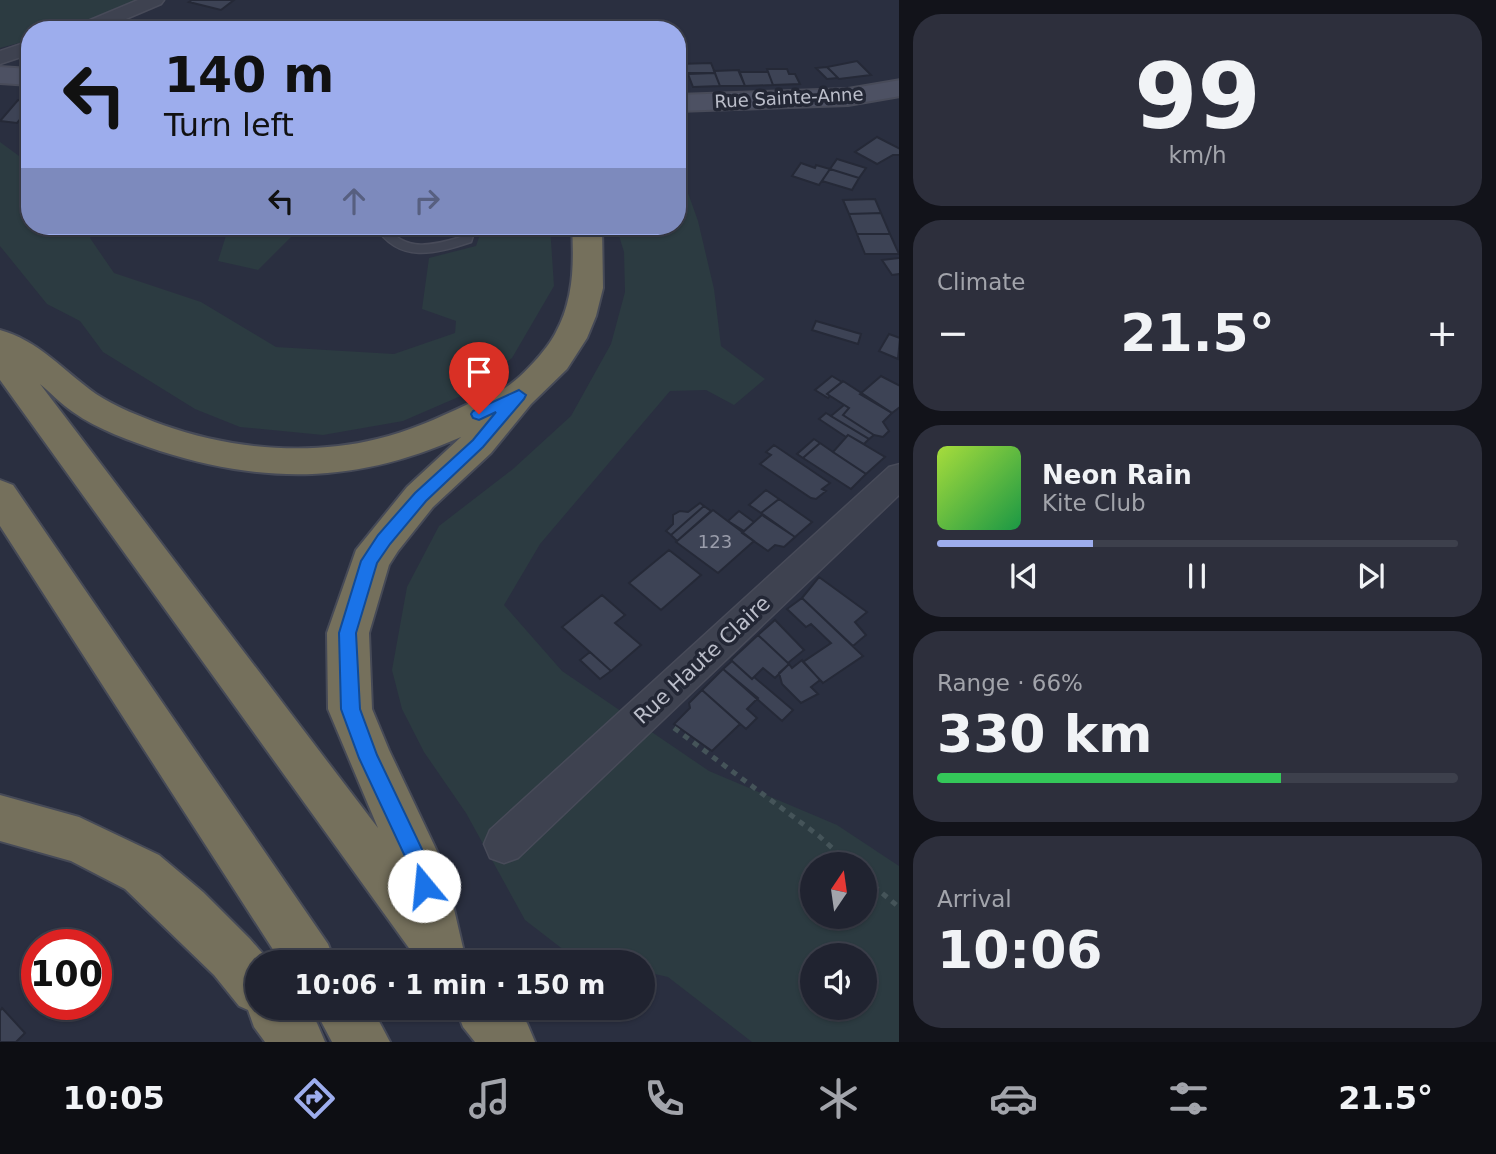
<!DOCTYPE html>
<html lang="en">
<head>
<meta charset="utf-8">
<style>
  :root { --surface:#202330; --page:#2d2f3c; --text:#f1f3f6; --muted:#a2a4ab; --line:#3d404c; --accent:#9daded }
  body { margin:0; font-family:"DejaVu Sans",sans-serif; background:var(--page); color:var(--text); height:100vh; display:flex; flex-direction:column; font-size:26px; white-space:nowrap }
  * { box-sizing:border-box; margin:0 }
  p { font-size:23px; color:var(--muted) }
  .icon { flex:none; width:38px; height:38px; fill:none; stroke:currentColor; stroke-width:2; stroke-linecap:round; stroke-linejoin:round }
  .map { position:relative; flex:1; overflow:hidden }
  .drawer { display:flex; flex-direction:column; gap:14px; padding:14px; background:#12131a; width:597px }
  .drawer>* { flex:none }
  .top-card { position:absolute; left:21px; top:21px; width:665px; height:214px; border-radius:28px; box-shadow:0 2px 5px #0004,0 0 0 2px var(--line); background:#9daded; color:#111; overflow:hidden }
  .needle { width:46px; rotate:13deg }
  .buttons { position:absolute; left:800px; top:852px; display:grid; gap:14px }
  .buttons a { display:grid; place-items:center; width:77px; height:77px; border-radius:50%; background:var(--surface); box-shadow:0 2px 5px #0004,0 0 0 2px var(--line); font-size:35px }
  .speed { position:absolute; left:21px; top:929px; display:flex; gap:14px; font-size:35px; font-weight:700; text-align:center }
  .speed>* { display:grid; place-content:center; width:91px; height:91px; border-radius:50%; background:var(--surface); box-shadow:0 2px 5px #0004,0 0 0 2px var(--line); line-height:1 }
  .speed .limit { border:10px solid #d22; background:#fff; color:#111 }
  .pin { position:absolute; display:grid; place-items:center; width:60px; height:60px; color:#fff; margin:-72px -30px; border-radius:50% 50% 50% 0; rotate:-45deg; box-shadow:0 0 7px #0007 }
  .pin .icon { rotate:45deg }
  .me { position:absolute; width:77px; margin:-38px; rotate:343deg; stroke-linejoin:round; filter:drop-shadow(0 0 5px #0008) }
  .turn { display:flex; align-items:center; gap:24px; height:147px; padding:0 28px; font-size:32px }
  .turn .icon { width:91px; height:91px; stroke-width:2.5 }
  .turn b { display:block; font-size:49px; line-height:60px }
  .lanes { display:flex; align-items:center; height:66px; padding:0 28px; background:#0003; justify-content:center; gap:35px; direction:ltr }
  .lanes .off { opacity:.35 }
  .big { font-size:52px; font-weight:700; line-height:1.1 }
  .drawer .widget { flex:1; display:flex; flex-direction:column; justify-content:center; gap:10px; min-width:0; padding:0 24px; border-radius:28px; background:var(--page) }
  .drawer .dial { align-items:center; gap:0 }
  .dial b { font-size:91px; line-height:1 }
  .song { display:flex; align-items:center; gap:21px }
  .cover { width:84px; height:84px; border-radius:10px; background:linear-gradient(135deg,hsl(80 70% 55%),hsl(140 70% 35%)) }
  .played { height:7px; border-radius:4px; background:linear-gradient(90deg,var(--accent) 30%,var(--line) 30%) }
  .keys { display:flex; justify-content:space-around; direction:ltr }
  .heat { display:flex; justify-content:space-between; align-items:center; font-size:38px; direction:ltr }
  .charge { height:10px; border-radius:5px; background:linear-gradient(90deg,#34c759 66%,var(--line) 0) }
  .trip { position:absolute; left:245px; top:950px; width:410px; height:70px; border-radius:35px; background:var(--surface); box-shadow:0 2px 5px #0004,0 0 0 2px var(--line); font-weight:700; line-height:70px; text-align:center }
  .menu { display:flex; height:112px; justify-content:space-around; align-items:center; background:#0d0e13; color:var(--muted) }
  .menu .icon { width:49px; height:49px }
  .menu .on { color:var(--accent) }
  .menu b { font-size:32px; color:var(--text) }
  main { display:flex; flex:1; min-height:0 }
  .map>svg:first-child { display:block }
  .green { fill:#2c3b41; fill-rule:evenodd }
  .building { fill:#3d4355; stroke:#252937; stroke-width:2 }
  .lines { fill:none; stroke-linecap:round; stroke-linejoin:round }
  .service-casing { stroke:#484b59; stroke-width:3 }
  .minor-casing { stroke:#484b59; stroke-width:3 }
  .secondary-casing { stroke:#484b59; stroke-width:4 }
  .motorway-casing { stroke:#464a57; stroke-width:4 }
  .path { stroke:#455459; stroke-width:5; stroke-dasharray:6 6; stroke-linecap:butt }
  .service { fill:#3e4250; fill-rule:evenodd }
  .minor { fill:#3e4250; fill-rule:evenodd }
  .secondary { fill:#4d5163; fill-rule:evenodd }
  .motorway { fill:#75705c; fill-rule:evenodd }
  .route { fill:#1a73e8; stroke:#114b97; stroke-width:2 }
  .labels { text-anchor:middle; stroke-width:7; stroke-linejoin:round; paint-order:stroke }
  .far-street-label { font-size:18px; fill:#bbbeca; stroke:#232735 }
  .number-label { font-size:18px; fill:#9a9dab }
  .street-label { font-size:21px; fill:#bbbeca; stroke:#232735 }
</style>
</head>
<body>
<main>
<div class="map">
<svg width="900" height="1042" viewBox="0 0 900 1042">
  <rect width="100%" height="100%" fill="#2a2f40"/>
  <path class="green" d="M0,0h145l-53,22 -26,8h-36v10l-30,8z
    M677,122l6,57 15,42 16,68 7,57 44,33 -31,26 -28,-15 -36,1 -130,153 -36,61 58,66 147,100 128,54 62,41v176h-147l-84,-65 -26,-6v-9h-37l-36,-8 -44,-34 -59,-107 -42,-61 -22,-43 -10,-39 15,-83 32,-61 74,-57 58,-53 40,-72 14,-52 -1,-40 -8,-26h61zM812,864h52v53h-52zM812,956h52v52h-52z
    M0,142l30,22v62h66l-6,12 24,35 87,29 75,45 118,7 61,-21 1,-12 -34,-12 7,-51 47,-12 7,-20h67l4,60 -42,72 -42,34 -67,29 -80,14 -83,-8 -45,-18 -92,-57 -23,-31 -33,-17 -47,-58z
    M229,226h66l-3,10 -34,34 -40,-9z"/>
  <path class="building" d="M192,0h42l-13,10 -32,-8z
    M857,61l14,14 -32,4 -12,-12z
    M711,63l4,10h-38v-9z
    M827,67l11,11 -11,1 -11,-11z
    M767,69h20l2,5h6l5,10 -27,1z
    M739,70l6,16h-25l-6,-15z
    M739,72h29l5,13 -28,1z
    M715,73l5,13 -27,1 -5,-13z
    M18,100l12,2v15l-7,-1 -6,7 -17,-2z
    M877,137l23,12v6h-7l-16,9 -22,-12z
    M837,159l29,9 -7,10 -29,-9z
    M801,163l14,5 1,-3 14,4 -11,16 -27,-9z
    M830,169l29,9 -7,12 -30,-9z
    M875,199l6,14 -32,1 -6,-14z
    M881,213l9,21h-33l-8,-20z
    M404,226h42l1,3 -43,2z
    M857,234h33l9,20h-34z
    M900,258v16l-8,1 -10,-15z
    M816,321l45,13 -3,10 -46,-14z
    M889,334l11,4 -2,21 -19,-8z
    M832,376l10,6 -15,12 3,2 -2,2 -13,-8z
    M881,376l19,10v21l-8,6 -32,-19z
    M843,381l49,32 -9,9 6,9 -6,6 -9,-2 -31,-20 6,-7 -22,-14z
    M844,405l5,3 -6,7 31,20 -5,4 -38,-23z
    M826,413l5,3 38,23 -5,5 -16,-9 -2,2 -27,-18z
    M848,435l37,22 -19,17 -33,-22z
    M814,439l6,4 -17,15 -6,-4z
    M820,443l13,9 33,22 -15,15 -48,-31z
    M774,445l56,38 -8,6 4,2 -10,8 -5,-1 -51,-34 11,-9 -5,-3z
    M766,490l13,9 -18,14 -12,-8z
    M779,499l33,23 -17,15 -34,-24z
    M700,503l4,3 -33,29 -5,-4 7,-7v-9l7,-4 8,1z
    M704,506l7,5 -34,30 -6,-6z
    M713,510l41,31 -36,32 -42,-31z
    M739,511l15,11 -10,9 -16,-10z
    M762,515l33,22 -11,10 -9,-2 -7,6 -26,-18z
    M669,550l32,25 -40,35 -32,-27z
    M819,577l48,35 -12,10 11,13 -13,11 -51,-48z
    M602,595l23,20 -10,8 26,22 -30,26 -49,-44z
    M802,598l61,58 -40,27 -20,-21 28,-19 -20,-19 -5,3 -19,-18z
    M775,620l29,30 -16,13 -30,-28z
    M758,635l31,29 -14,14 -12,-10 -11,11 -21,-19z
    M590,652l21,19 -11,8 -20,-19z
    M802,660l18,20 -9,7 7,7 -17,9 -19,-19 -3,-11 10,-9 3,4z
    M732,661l20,18 2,-2 39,33 -11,11 -59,-52z
    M723,669l35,29 -11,11 10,9 -11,11 -44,-39z
    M702,690l38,34 -28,27 -38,-27 16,-16 -1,-5z
    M2,1008l23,25 -9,9h-16v-31z"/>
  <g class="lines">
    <defs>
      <path id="service" d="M375,226h12c17,27 48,19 74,11l3,-11h12l-5,16c-36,12 -72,22 -96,-16z"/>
      <path id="minor" d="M138,0h26l-3,4 -61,26h-27l3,-4z
        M30,41v13l-30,10v-13z
        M900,464v30l-382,364 -14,5 -14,-5 -6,-14 6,-14 399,-363z"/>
      <path id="secondary" d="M0,67l30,2v16l-30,-2z
        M900,80v16l-52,9 -171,6v-16l171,-6z"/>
      <path id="motorway" d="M572,226h30l1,62 -7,28 -9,22 -20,31 -36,35 -40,49 -58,54 -35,44 -9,14 -20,68 3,76 17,41 55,116 19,82 -6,14h-38l-419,-582v-50c38,10 65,42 96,64 20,13 45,23 67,31 67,24 146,31 214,14 31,-7 61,-21 89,-34 12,-6 28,-10 39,-17 16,-10 41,-37 50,-54 19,-34 19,-70 17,-108zM40,384c11,9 21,20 33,28 25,18 58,29 87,39 107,34 198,32 301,-14l-54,50 -51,63 -29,83 1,76 50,119z
        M0,480l13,5 315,459 7,18h-54l-281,-436z
        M0,795l79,22 80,38 44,37 47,47 20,23h-13v46h49l11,15 8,19h-60l-11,-15 -6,-17 -9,-4 -25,-31 -89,-86 -54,-28 -71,-20z
        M314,1008h58l18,34h-58z
        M456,1008h59l12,15 8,19h-60l-12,-15z"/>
    </defs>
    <use href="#service" class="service-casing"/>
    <use href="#minor" class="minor-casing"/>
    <use href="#secondary" class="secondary-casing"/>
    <use href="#motorway" class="motorway-casing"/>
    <path class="path" d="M674,728l145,108 31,28
      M864,878l36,30"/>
    <use href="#service" class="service"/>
    <use href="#minor" class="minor"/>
    <use href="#secondary" class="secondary"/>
    <use href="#motorway" class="motorway"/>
  </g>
  <path class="route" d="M519,390l7,5 -2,4 -41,48 -57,54 -36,43 -13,19 -21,70 4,76 17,46 53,111 5,20 -3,8 -8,3 -7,-3 -7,-27 -51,-109 -18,-49 -2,-76 22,-72 17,-26 37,-42 58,-53 23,-28 -17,8 -6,-2 -2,-4 2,-3z"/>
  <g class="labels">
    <g class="far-street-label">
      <text transform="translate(789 98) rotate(-3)" y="6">Rue Sainte-Anne</text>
    </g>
    <g class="number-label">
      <text x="715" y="548">123</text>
    </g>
    <g class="street-label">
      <text transform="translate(702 660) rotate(-43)" y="7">Rue Haute Claire</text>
    </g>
  </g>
</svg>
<div class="buttons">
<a><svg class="needle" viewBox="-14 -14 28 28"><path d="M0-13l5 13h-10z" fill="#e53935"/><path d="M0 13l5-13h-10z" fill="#a2a4ab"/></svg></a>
<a><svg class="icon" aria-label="sound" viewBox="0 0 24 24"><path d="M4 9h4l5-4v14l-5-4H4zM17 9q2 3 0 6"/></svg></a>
</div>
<div class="speed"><div class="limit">100</div></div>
<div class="pin" style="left:479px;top:414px;background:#d93025"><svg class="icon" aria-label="arrive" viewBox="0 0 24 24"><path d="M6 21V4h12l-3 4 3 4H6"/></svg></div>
<svg class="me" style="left:424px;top:886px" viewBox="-20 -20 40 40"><circle r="19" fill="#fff"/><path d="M0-13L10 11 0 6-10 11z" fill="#1a73e8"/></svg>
<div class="trip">10:06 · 1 min · 150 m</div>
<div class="top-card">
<div class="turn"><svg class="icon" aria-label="left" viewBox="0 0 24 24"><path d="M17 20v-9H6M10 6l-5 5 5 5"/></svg><div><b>140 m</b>Turn left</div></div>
<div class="lanes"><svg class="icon" aria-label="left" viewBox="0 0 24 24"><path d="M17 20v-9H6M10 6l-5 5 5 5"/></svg><svg class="icon off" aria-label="ahead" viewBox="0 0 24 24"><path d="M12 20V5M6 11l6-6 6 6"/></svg><svg class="icon off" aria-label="right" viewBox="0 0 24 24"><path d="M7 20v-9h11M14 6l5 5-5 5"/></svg></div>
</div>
</div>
<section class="drawer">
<div class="widget dial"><b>99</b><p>km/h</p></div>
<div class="widget"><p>Climate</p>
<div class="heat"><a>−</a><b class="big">21.5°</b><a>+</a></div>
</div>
<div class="widget">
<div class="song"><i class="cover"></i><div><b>Neon Rain</b><p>Kite Club</p></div></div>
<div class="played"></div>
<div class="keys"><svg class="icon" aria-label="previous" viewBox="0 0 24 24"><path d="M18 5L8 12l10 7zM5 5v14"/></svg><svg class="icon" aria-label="pause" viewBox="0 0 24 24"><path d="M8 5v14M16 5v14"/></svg><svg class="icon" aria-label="next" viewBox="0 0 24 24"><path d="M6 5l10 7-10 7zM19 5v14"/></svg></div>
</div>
<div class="widget"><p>Range · 66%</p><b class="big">330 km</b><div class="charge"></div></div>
<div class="widget"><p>Arrival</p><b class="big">10:06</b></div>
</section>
</main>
<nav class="menu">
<b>10:05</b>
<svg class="icon on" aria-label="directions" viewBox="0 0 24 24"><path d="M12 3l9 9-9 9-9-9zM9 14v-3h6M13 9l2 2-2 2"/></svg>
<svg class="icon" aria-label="music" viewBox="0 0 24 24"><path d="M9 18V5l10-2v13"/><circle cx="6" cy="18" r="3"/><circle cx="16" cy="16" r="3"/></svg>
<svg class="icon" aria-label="phone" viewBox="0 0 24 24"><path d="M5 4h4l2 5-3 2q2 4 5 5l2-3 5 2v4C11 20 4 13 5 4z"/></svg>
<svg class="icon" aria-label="climate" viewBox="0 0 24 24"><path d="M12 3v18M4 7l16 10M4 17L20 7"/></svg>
<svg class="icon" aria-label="car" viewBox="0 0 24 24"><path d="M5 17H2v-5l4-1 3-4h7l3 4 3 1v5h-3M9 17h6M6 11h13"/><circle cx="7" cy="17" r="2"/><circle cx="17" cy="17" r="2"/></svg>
<svg class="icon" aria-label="filters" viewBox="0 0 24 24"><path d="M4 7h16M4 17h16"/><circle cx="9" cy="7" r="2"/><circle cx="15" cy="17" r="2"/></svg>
<b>21.5°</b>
</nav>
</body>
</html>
